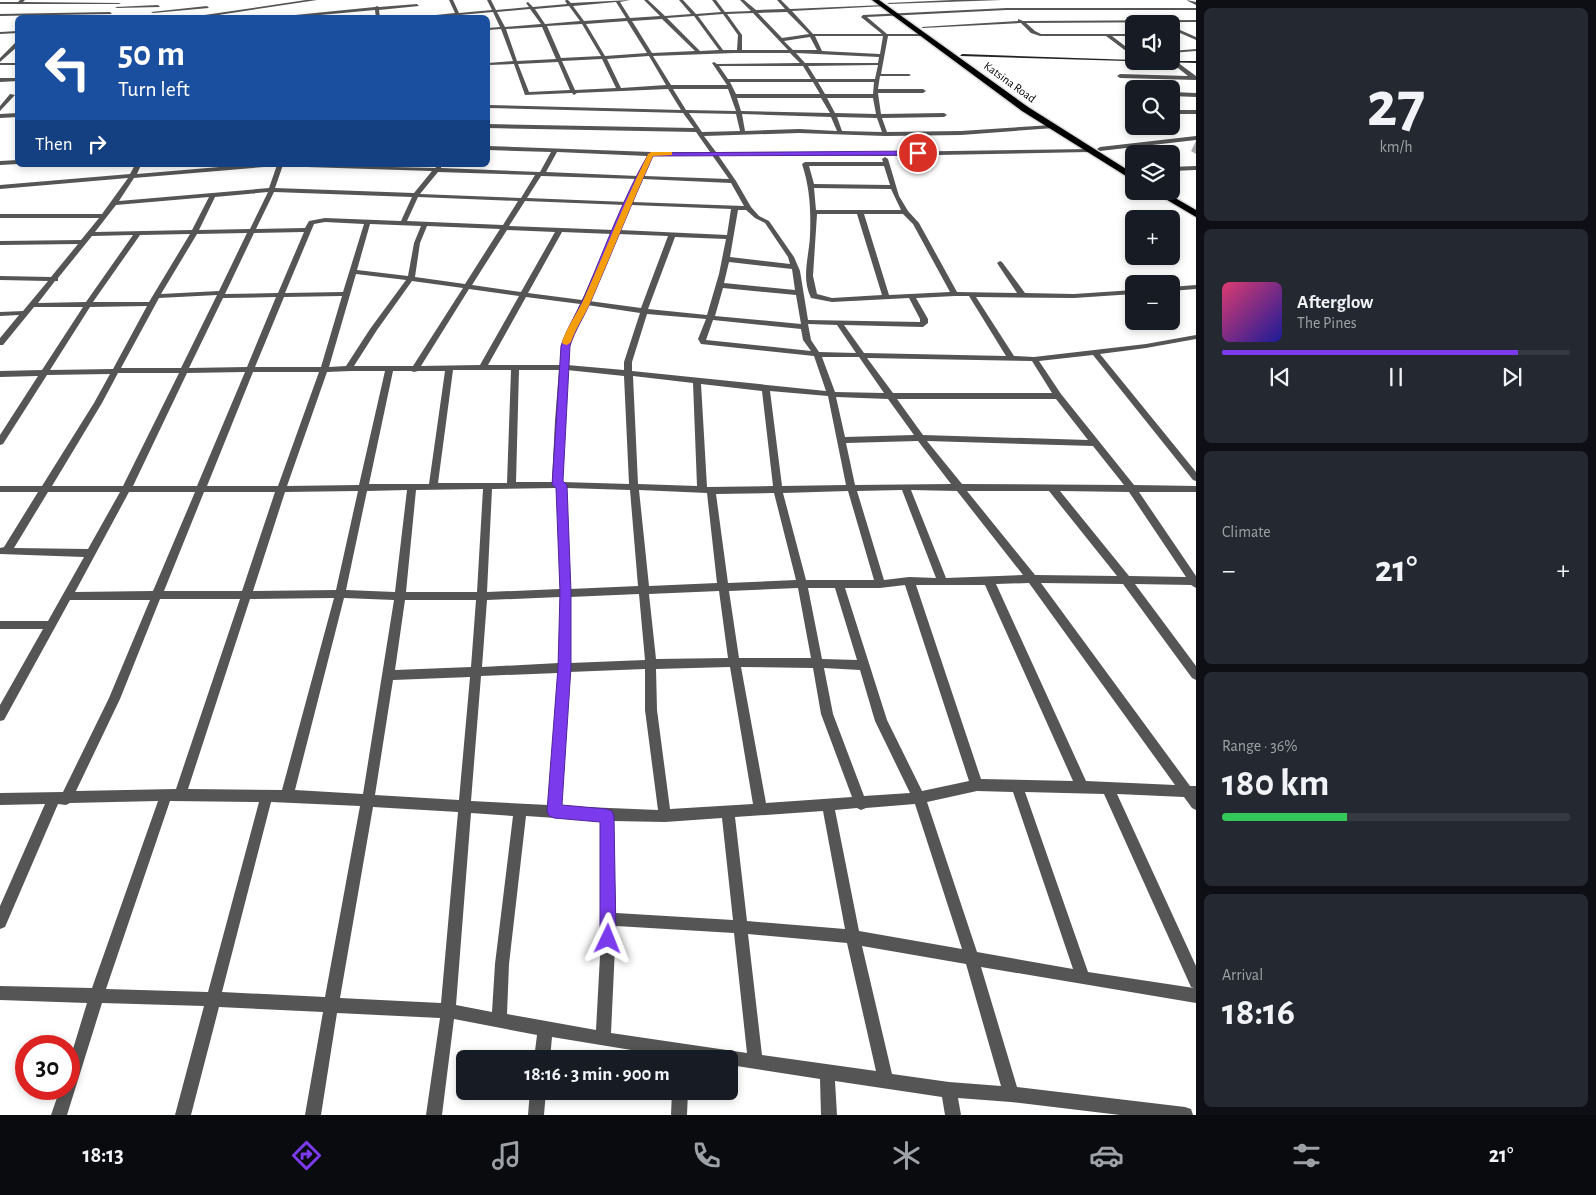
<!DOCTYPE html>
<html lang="en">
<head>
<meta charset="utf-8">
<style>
  :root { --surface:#171b24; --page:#242831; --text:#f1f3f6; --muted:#9ea1a6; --line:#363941; --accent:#7c3aed }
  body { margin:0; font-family:"Alegreya Sans",sans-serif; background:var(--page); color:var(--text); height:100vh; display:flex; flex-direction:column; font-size:19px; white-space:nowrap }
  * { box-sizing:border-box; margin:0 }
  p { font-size:16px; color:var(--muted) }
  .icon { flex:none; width:28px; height:28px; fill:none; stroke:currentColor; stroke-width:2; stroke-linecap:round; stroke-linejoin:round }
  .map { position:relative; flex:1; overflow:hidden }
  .panel { display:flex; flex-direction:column; gap:8px; padding:8px; background:#0d0f14; width:400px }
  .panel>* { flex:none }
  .guide { position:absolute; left:15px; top:15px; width:475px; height:152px; border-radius:8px; box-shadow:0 2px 8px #0003; background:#1a4fa0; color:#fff; overflow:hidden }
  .fabs { position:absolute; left:1125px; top:15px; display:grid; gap:10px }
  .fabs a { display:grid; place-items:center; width:55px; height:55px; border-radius:8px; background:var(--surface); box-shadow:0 2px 8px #0003; font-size:25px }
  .speed { position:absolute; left:15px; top:1035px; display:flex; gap:10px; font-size:25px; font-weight:700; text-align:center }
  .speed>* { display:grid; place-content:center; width:65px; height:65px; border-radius:50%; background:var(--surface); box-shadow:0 2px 8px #0003; line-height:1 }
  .speed .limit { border:8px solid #d22; background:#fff; color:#111 }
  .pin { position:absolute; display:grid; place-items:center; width:42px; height:42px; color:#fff; margin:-21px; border:2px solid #fff; border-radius:50%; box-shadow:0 1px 5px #0007 }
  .me { position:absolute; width:55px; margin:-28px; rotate:2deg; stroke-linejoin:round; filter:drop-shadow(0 0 4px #0008) }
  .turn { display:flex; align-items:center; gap:18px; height:105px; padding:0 20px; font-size:22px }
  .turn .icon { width:65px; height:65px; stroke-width:2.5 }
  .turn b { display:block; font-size:35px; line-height:42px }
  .then { display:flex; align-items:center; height:48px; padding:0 20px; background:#0003; gap:10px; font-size:19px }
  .big { font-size:38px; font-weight:700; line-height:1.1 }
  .panel .widget { flex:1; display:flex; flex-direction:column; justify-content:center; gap:8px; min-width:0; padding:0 18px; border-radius:8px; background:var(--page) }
  .panel .dial { align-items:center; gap:0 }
  .dial b { font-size:65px; line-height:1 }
  .song { display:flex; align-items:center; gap:15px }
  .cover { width:60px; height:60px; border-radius:8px; background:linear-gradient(135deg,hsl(340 70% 55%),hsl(240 70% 35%)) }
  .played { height:5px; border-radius:2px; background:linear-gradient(90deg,var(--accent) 85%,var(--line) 85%) }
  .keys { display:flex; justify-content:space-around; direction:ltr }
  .heat { display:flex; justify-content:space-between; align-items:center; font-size:28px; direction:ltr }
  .charge { height:8px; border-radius:4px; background:linear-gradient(90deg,#34c759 36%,var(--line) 0) }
  .trip { position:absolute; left:456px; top:1050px; width:282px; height:50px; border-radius:8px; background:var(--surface); box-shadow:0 2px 8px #0003; font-weight:700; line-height:50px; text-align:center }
  .dock { display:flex; height:80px; justify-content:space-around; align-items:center; background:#090b0e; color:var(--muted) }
  .dock .icon { width:35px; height:35px }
  .dock .on { color:var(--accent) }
  .dock b { font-size:22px; color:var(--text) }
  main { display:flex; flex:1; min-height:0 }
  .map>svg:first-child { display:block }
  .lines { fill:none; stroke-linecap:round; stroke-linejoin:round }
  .highway-casing { stroke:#dbdbdb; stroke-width:3 }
  .street { fill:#555; fill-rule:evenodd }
  .secondary { fill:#222; fill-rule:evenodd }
  .highway { fill:#000; fill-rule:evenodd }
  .wall { fill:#a9a9a9 }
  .route { fill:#7c3aed; stroke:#51269a }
  .slow { fill:#f59e0b }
  .labels { text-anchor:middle; stroke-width:4; stroke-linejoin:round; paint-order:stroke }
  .far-street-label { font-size:12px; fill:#000; stroke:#fff }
</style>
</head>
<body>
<main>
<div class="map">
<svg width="1196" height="1115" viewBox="0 0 1196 1115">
  <rect width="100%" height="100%" fill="#fff"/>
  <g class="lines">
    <defs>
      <path id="highway" d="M872,0h7l149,107 106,67v7l-112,-70z
        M1152,191h11l33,19v7z"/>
    </defs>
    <use href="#highway" class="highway-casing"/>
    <path class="street" d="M20,0h5l-2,2 98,1 -2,1h-119v-2h18z
      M306,0h11l-118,18h-15z
      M449,0h4l6,13 33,-3 -5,-10h4l5,10 33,-3 -3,-4 2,-1 5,5 34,-3 -2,-3 1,-1h2l3,3 59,-3 -10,2 10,16 30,-2 -16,-16h4l17,16 26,-2 -12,-14h4l13,14 25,-2 -9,-12h4l9,12 26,-1 -11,-11h4l12,10 29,-1 -8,-9h4l9,9 94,-4 2,1 -94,5 21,23h69l-21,-17 2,-2 144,-7h189v2h-189l-140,7 20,17h36l2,1 -2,1h-35l-7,38h28l2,1 -2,1h-29l-2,13h45l3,2 -3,2h-45l3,21 63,-1 3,2 -3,2 -62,1 5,14 74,-1 91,-6 3,2 -1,1 -93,7 -76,1 -86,-3 -95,3 12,16h168l207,-3 1,1 -3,2 -205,4 -166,-1 18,26 15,26 8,9 10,5 25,36 6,14 8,49 112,2v-3l-11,-21 -77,4 -21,-4c-10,-20 -2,-41 -1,-62 1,-25 0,-48 -8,-72l3,-2h78l-1,-3 3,-2 3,2 11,37 9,15 11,12 38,69 60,1 -20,-30 3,-2 2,1 23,31 49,1 60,-4v4l-60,4 -98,-1 38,59 20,1 112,-13 50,-9v4l-50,9 -46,6 96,118v9l-3,-1 -100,-125 -54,6 22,33 73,91 62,1v6h-57l57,84v12l-5,-3 -56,-1 61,82v14l-4,-2 -69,-94 -82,-1 149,203h6v24l-4,-2 -8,-11 -67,-3 79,172v37l-215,-36 36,120 168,20 6,2 2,6h-73l-109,-13 -53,-4 3,17h-16l-3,-18 -107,-16 2,34h-16l-1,-36 -90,-14v-6h-44l-134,-22 -2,22h-16l3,-24 -83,-16 -12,96h-16l14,-97 -103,-5 -16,102h-16l18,-103 -104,-5 -28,108h-16l29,-109 -102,-3 -35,112h-16l9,-26h9v-27l18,-59 -87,-3v-14l92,2 66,-187 -88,2 -4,2 -8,-1 -53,123 -5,2v-23l45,-102 -45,1v-12l63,-1 46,-94 41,-98h-80l-66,120 -4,1v-16l43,-76h-43v-8h48l36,-64 -84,-3v-6l4,-1 34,-55h-38v-6h42l52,-83 16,-29 -63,1 -44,69 -3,1v-10l38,-59 -38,1v-6l42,-1 41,-63h-49l-31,38h-3v-7l19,-23 -19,1v-4l23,-1 25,-30 -48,-1v-4l51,1 27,-33 -78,1v-4l81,-1 18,-22h-99v-4h102l26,-36 -128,11v-4l130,-11 5,-9h6l-4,9 106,-9h24l-3,2 -130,11 -15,23 150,-13 8,-23h6l-8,23 139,5 18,-22 -125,-4 -3,-2 131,3 4,-3 2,1v2l99,4 11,-20 -63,-2v-4l163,6h59l-14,-20 -208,-4v-4l206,4 -11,-15 -195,-5v-3l193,5 -13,-21 -91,4 -3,2 -2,-2 -47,2 -11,-31 -26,1v-2l25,-2 -12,-32 -13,1v-2l12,-1 -7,-15 -33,3 1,3h-4l-1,-3 -49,3 48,-5zM616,2l10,16 -42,3 -11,-15zM569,6l11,15 -35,3 -10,-15zM530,9l11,15 -36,3 -8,-15zM787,12l22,22 -27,4 -24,-25zM753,13l35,37h-46v-15l-15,-21zM723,14l15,21 -1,15h-14l-25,-34zM694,16l25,34 -19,1 -33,-33zM662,19l33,32 -43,2 -20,-32zM627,21l20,32 -42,3 -19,-32zM582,24l19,32 -40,2 -14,-32zM542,27l14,32 -39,2 -11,-32zM815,36h68l-3,18 -58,-3zM810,37l7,13h-24l-9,-9zM735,53h55l10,10 -83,1 -3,-2 -2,1 15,22h-56l-18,-29zM796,53l83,4 -1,6h-73zM649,56l17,29 -45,3 -14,-29zM602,59l14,29 -41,2 -13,-29zM558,62l12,28 -41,2 -11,-28zM878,65l-3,14h-59l-8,-13zM719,66h84l8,13h-83zM730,82h83l7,12h-84zM818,82h56l-1,12h-48zM673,89h55l8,22 -50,-1zM737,98h84l9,15 -89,-2zM827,98h46l3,16 -41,-1zM689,113l47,1 4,17 -38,1zM742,114l89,3 6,14 -38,-2 -54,2zM837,117l40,1 5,14 -40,-1zM557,152l90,4 -9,20 -92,-4zM712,155l17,24 -85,-3 9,-20zM809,166h75l6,19 -76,-1zM438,172l97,3 -14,23 -101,-4zM541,176h1l95,3 -10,23 -100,-4zM643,179l88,4 13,23 -111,-4zM814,188l77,1 10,21h-85zM268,192l-18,37 -51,1 16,-33zM274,192l138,5 -11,24 -76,-3 -16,3 -4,7 -49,1zM209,197l-17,33 -97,2 21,-27zM418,197l100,4 -15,24 -96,-4zM525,201l100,4 -11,25 -105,-4zM631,205l100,4 -4,26 -107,-5zM738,210h8l9,8 10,5 23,34 2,7 -60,-7zM817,214h40l25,81 -50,3 -15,-4 -4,-18zM864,214h39l10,10 37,68 -61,3zM325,222l39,2 -21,68 -58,1 29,-69zM370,224l51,2 -7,17 -6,33 -51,-6zM427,226l73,3 -35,55 -50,-7 5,-34zM507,230l48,2 -34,60 -49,-7zM304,232l-26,61 -53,1 29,-61zM562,232l50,2 -30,66 -54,-7zM247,233l-28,58 -58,3 36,-60zM190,234l-41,68h-56l47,-67zM618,234l50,2 -27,72 -52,-7zM133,235l-47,67 -48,1 17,-22h3v-3l34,-42zM675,237l51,2 -7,35 -12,41 -59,-6zM729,262l63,7 3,21 -71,-7zM356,274l50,6 -36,49 -24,37 -17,1zM412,281l51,7 -50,78h-59l23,-36zM723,288l73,7 5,29 -86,-8zM469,289l50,7 -39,69 -59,1zM217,295l-36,73h-60l38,-70zM342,296l-21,71h-66l29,-70zM955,296h14l37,60 -142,-3 -20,-28 79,2 5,-4v-4l-12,-21zM276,297l-29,70 -58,1 34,-70zM526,297l54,7 -19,42 -1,19h-72zM587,305l53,8 -16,49v8l-57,-5 2,-19zM147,306l-34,63 -63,1 40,-63zM647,314l59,5 -8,20 3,5 113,12 12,35 -194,-20v-9zM713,320l88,9 2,11 8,11 -105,-11zM808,324l29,1 19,28 -37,-1 -8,-12zM822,357h37l25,36 -49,-1zM867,358l165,3 20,32h-159zM453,370h58l-4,113h-69zM519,370h40l-4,51 -3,61h-36zM567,370l57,6 5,108 -67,-2 1,-61zM351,371h34l-26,114 -72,1 40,-114zM393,371h18l3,1 4,-1h27l-16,113h-60zM245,372l-48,114h-64l54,-113zM253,372h66l-41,114h-71zM118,373h61l-56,113h-71l50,-83zM633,376l60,7 4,103 -59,-2zM701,384l61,7 11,95 -66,1zM770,391l58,5 18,89 -64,1zM836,397l52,2 26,36 -69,2zM897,399h159l32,41 -165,-5zM918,441l33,43 -96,1 -9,-42zM927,441l166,5 31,39 -162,-1zM557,488l3,101 -73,3 5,-103zM567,488l63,2 8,96 -68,3zM483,489l-6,103h-71l10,-102zM407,490l-12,102 -49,-2 21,-99zM639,490l68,3 10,90 -68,3zM902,490l34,88 -27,-1 -25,3 -27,-89zM911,490l46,1 66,84 -77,3zM358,491l-22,99 -83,1 32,-99zM848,491l26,89h-68l-23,-87zM967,491h82l68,85 -82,-1zM1060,491l69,1 57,85 -57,-1zM48,492h72l-32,57 -74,-1zM129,492h66l-42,99 -78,1zM204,492h71l-33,99h-78zM774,493l22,87 -68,3 -12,-89zM1029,583l146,202 -89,-4 -90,-197zM905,585l64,196 -47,10 -35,-71 -42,-132h35zM916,585h69l88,196 -92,-2zM798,588l13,70h-72l-10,-67zM808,588h27l22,72 -35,-1zM719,591l9,67 -72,1 -7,-65zM639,594l6,66 -75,3v-66zM560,597l-1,66 -77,4 5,-67zM334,598l-52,192 -94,-1 62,-190zM344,598l50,2 -31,194 -68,-4zM160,599h80l-64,190 -100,2 44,-92zM405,600h71l-5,67 -76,3zM730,667l23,137 -83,5 -13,-99 -1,-41zM741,667l72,1 8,46 31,83 -86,6zM824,668l36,2 15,51 35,72 -46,3 -31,-82zM645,669v41l13,100 -97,-4 8,-134zM558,673l-10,132 -77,-4 10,-125zM470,677l-11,123 -84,-5 18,-115zM977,791l36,1 60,177 -96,-17 -50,-150zM1025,792l79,2 87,193 3,1 -106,-16zM170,801l89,1 -51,190 -102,-3zM271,802l89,4 -35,191 -103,-5zM915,804l47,145 -103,-18 -24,-121 22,-2 4,2 5,-2zM373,807l85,5 -17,191 -101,-5zM823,811l22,118 -98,-8 -12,-104zM471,813l42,3 -18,148 -3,48 -36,-7zM526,816l75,5 1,98 -6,111 -89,-16 2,-50zM722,818l11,102 -117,-7 -3,-92 52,1zM616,926l118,7 13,120 -136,-20zM748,934l99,9 29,128 -114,-16zM862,946l104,18 35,122 -52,-4 -57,-8z
      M953,0h49l-113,4 -2,-1z
      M1187,0l9,2v3l-8,-4z
      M417,4l2,2 -40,4 1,8h-4l-1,-8 -87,8h-23l110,-11 2,-1 2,1z
      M158,5l2,2 -43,1 -2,-1z
      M207,6l2,2 -56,5 -2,-1z
      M110,12l2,2 -112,2v-2z
      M1018,19l5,2 173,-1v2l-170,1 9,8 6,3h93v2h-22l22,17v4l-28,-21h-66l-9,-3 -10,-10 -98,5 -2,-1 97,-6z
      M1171,26l25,11v3l-25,-11z
      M18,31v2l-18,1v-2z
      M16,42l2,4 -18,16v-4z
      M1196,49v2l-25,2v-2z
      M1173,62h4l19,14v4l-76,-2 -3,-2 3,-2 68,2 -15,-12z
      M0,63h18v2h-18z
      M0,78h18v3l-18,1z
      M1171,92l25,1v4l-25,-1z
      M10,94l5,1 -15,16v-5z
      M1172,110h24v4h-24z
      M18,113v4l-18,1v-4z
      M1196,136v4l-96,11 -3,-2 3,-2z
      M18,160v4l-18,1v-4z
      M1196,166v4l-25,1v-4z
      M1196,285v4l-25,2v-4z
      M530,1091h16l-2,24h-16z
      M672,1091h16l-1,24h-16z"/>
    <path class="secondary" d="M962,54l172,6v1h62v2l-236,-7z"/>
    <use href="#highway" class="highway"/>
  </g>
  <path class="wall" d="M1196,141v13l-5,-3z"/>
  <path class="route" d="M918,151l3,2 -1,2 -267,1c-22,48 -41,97 -62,145 -7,16 -16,29 -21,45l-7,135 4,4 4,107v75l-9,138 45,4 5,2 2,5 2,123 -3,6 -5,2 -6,-2 -2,-6v-117l-46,-4 -5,-2 -2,-5 11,-144 2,-75 -4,-104 -4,-3 9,-139c6,-19 18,-36 26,-56 19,-45 37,-94 62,-137z"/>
  <path class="slow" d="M670,152h2v3l-19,1c-22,48 -41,97 -62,145 -6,14 -15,26 -20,41l-4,3 -4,-1 -1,-2c5,-15 14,-27 21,-41 22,-49 41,-98 65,-147l3,-2z"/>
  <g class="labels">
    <g class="far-street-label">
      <text transform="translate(1010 82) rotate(36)" y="4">Katsina Road</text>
    </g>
  </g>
</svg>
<div class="fabs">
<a><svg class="icon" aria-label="sound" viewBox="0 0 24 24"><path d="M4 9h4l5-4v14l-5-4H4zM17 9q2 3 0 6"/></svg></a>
<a><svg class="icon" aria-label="search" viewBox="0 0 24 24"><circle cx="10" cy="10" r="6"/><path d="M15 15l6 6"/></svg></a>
<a><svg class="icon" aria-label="layers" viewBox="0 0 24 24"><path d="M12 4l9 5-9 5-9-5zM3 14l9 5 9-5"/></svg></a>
<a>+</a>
<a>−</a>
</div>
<div class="speed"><div class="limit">30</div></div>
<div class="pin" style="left:918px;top:153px;background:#d93025"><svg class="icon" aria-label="arrive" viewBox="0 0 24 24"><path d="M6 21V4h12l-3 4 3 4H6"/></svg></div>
<svg class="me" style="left:608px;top:939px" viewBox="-20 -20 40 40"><path d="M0-17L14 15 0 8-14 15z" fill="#7c3aed" stroke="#fff" stroke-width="4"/></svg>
<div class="trip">18:16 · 3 min · 900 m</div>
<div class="guide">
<div class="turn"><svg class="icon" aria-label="left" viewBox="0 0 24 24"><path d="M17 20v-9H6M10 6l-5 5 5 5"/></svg><div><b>50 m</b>Turn left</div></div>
<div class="then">Then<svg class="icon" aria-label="right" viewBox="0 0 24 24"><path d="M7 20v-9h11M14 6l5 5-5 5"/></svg></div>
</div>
</div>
<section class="panel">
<div class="widget dial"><b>27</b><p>km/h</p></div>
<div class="widget">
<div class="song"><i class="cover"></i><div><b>Afterglow</b><p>The Pines</p></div></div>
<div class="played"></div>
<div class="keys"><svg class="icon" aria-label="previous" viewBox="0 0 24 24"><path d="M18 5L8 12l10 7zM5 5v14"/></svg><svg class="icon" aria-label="pause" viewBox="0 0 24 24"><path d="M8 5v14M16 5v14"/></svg><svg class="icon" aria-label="next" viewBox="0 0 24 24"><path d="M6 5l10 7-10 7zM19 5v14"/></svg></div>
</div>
<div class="widget"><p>Climate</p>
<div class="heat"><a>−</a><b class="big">21°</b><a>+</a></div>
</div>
<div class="widget"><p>Range · 36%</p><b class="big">180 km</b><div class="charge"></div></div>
<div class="widget"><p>Arrival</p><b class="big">18:16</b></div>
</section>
</main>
<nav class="dock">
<b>18:13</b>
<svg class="icon on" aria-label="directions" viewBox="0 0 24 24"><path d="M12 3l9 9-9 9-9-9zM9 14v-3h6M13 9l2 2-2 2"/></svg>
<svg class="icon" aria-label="music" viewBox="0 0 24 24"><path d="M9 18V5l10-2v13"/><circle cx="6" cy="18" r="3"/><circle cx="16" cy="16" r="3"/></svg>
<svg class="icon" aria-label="phone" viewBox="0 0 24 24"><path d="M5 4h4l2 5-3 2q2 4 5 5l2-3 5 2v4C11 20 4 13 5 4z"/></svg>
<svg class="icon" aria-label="climate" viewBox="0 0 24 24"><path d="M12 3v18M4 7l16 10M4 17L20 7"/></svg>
<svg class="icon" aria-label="car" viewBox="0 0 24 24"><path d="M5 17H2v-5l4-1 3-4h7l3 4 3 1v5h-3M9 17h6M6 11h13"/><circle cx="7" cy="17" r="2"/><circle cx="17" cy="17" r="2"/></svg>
<svg class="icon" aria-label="filters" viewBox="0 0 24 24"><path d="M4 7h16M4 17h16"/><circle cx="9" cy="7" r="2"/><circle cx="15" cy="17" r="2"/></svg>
<b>21°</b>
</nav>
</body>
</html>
